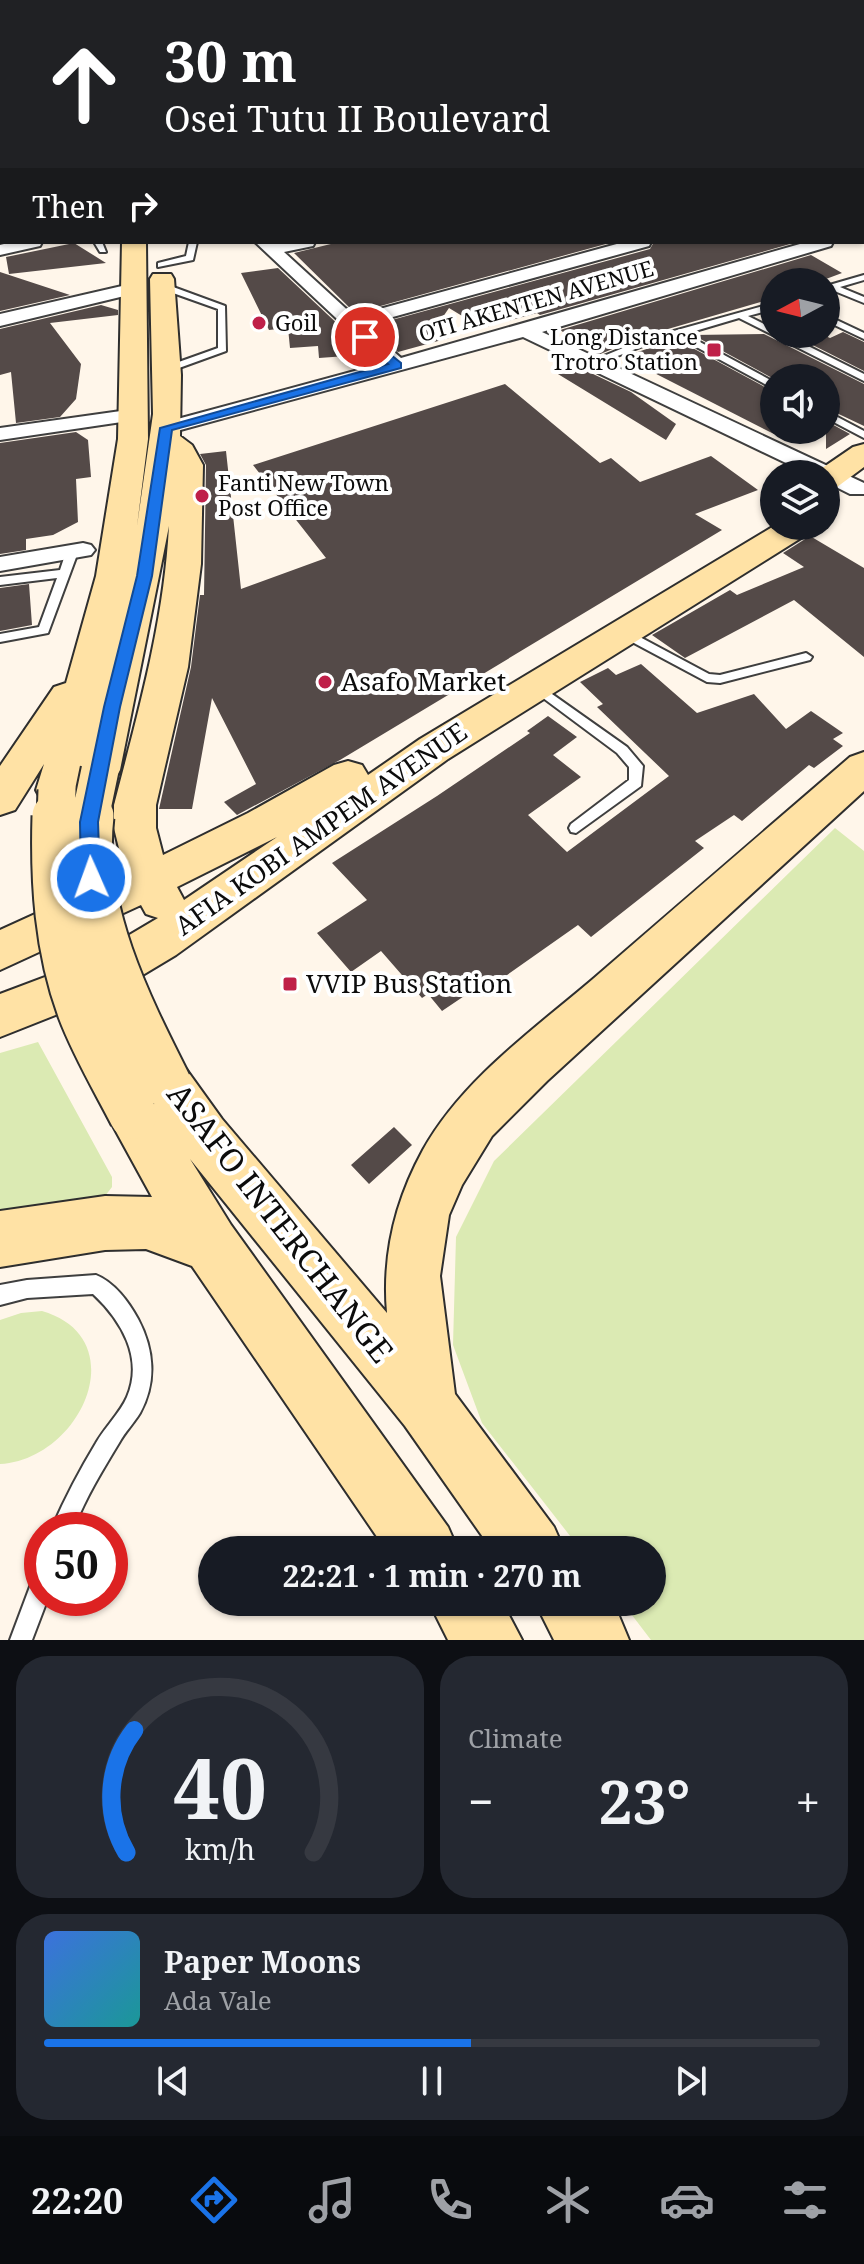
<!DOCTYPE html>
<html lang="en">
<head>
<meta charset="utf-8">
<style>
  :root { --surface:#171b24; --page:#242831; --text:#f1f3f6; --muted:#9ea1a6; --line:#363941; --accent:#1a73e8 }
  body { margin:0; font-family:"Noto Serif",serif; background:var(--page); color:var(--text); height:100vh; display:flex; flex-direction:column; font-size:30px; white-space:nowrap }
  * { box-sizing:border-box; margin:0 }
  p { font-size:26px; color:var(--muted) }
  .icon { flex:none; width:44px; height:44px; fill:none; stroke:currentColor; stroke-width:2; stroke-linecap:round; stroke-linejoin:round }
  .map { position:relative; height:1640px; overflow:hidden }
  .sheet { display:flex; flex-direction:column; gap:16px; padding:16px; background:#0d0f14; flex:1 }
  .sheet>* { flex:none }
  .banner { position:absolute; left:0px; top:0px; width:864px; height:244px; box-shadow:0 2px 6px #0004; background:#202124; color:#fff; overflow:hidden }
  .needle { width:52px; rotate:263deg }
  .controls { position:absolute; left:760px; top:268px; display:grid; gap:16px }
  .controls a { display:grid; place-items:center; width:80px; height:80px; border-radius:50%; background:var(--surface); box-shadow:0 2px 6px #0004; font-size:40px }
  .speed { position:absolute; left:24px; top:1512px; display:flex; gap:16px; font-size:40px; font-weight:700; text-align:center }
  .speed>* { display:grid; place-content:center; width:104px; height:104px; border-radius:50%; background:var(--surface); box-shadow:0 2px 6px #0004; line-height:1 }
  .speed .limit { border:12px solid #d22; background:#fff; color:#111 }
  .pin { position:absolute; display:grid; place-items:center; width:68px; height:68px; color:#fff; margin:-34px; border:4px solid #fff; border-radius:50%; box-shadow:0 2px 8px #0007 }
  .me { position:absolute; width:88px; margin:-44px; rotate:358deg; stroke-linejoin:round; filter:drop-shadow(0 0 6px #0008) }
  .turn { display:flex; align-items:center; gap:28px; height:168px; padding:0 32px; font-size:36px }
  .turn .icon { width:104px; height:104px; stroke-width:2.5 }
  .turn b { display:block; font-size:56px; line-height:68px }
  .then { display:flex; align-items:center; height:76px; padding:0 32px; background:#0003; gap:16px; font-size:30px }
  .big { font-size:60px; font-weight:700; line-height:1.1 }
  .sheet .widget { flex:1; display:flex; flex-direction:column; justify-content:center; gap:12px; min-width:0; padding:0 28px; border-radius:32px; background:var(--page) }
  .sheet .dial { align-items:center; gap:0 }
  .dial svg { height:208px; overflow:visible; fill:none; stroke:var(--line); stroke-width:7; stroke-linecap:round; text-anchor:middle }
  .dial text { fill:var(--text); stroke:none }
  .song { display:flex; align-items:center; gap:24px }
  .cover { width:96px; height:96px; border-radius:12px; background:linear-gradient(135deg,hsl(220 70% 55%),hsl(180 70% 35%)) }
  .played { height:8px; border-radius:4px; background:linear-gradient(90deg,var(--accent) 55%,var(--line) 55%) }
  .keys { display:flex; justify-content:space-around; direction:ltr }
  .heat { display:flex; justify-content:space-between; align-items:center; font-size:44px; direction:ltr }
  .sheet .tiles { flex:1; display:grid; gap:16px; grid-template-columns:1fr 1fr }
  .widget:last-child { grid-column:span 2 }
  .trip { position:absolute; left:198px; top:1536px; width:468px; height:80px; border-radius:40px; background:var(--surface); box-shadow:0 2px 6px #0004; font-weight:700; line-height:80px; text-align:center }
  .tabs { display:flex; height:128px; justify-content:space-around; align-items:center; background:#090b0e; color:var(--muted) }
  .tabs .icon { width:56px; height:56px }
  .tabs .active { color:var(--accent) }
  .tabs b { font-size:36px; color:var(--text) }
  .map>svg:first-child { display:block }
  .green { fill:#dbeab3 }
  .building { fill:#544a48 }
  .lines { fill:none; stroke-linecap:round; stroke-linejoin:round }
  .lane-casing { stroke:#3f3f3f; stroke-width:4 }
  .street-casing { stroke:#3f3f3f; stroke-width:4 }
  .secondary-casing { stroke:#2e2e2e; stroke-width:4 }
  .lane { fill:#fff; fill-rule:evenodd }
  .street { fill:#fff; fill-rule:evenodd }
  .secondary { fill:#ffe2a5; fill-rule:evenodd }
  .secondary-bridge-far1-casing { stroke:#2e2e2e; stroke-width:41; stroke-linecap:butt }
  .secondary-bridge-casing { stroke:#2e2e2e; stroke-width:51; stroke-linecap:butt }
  .secondary-bridge-far1 { stroke:#ffe2a5; stroke-width:37 }
  .secondary-bridge { stroke:#ffe2a5; stroke-width:47 }
  .route { fill:#1a73e8; stroke:#114b97; stroke-width:2 }
  .poi-dot { fill:#bf2049; stroke:#fff; stroke-width:3 }
  .labels { text-anchor:middle; stroke-width:8; stroke-linejoin:round; paint-order:stroke }
  .far-street-label { font-size:22px; fill:#0c0c0c; stroke:#fff }
  .far-poi-label { font-size:22px; fill:#0c0c0c; stroke:#fff; text-anchor:start }
  .poi-label { font-size:26px; fill:#0c0c0c; stroke:#fff; text-anchor:start }
  .street-label { font-size:26px; fill:#0c0c0c; stroke:#fff }
  .near-street-label { font-size:32px; fill:#0c0c0c; stroke:#fff }
</style>
</head>
<body>
<div class="map">
<svg width="864" height="1640" viewBox="0 0 864 1640">
  <rect width="100%" height="100%" fill="#fff6ea"/>
  <path class="green" d="M835,828l29,23v789h-213l-29,-38h30v-52h-71l-99,-127 -29,-78 3,-108 38,-76z
    M38,1042l74,135v10l-7,9 -105,17v-160z
    M42,1311c93,27 40,148 -42,153v-144l21,-7z"/>
  <path class="building" d="M339,242h274l-258,71 -61,-60z
    M654,242l136,2 -250,71 -3,-2 -55,15 -33,-20 -13,19 13,11 -51,14 -28,-26 280,-77z
    M74,243l32,20 -97,11 -3,-17z
    M811,255l31,18 -24,9h-44v16l-130,38 -46,19 -38,-25z
    M278,268l98,92 -15,6 -15,-10 -27,2 -1,-12 -28,2 -2,-20 -19,2 -28,-57z
    M0,272l70,23 -70,16z
    M101,305l17,5v5l-68,8 31,41 -5,35 -16,18 -44,6 -5,-51 -11,3v-46z
    M843,332l21,10v29l-73,-37h30l9,4z
    M764,334l100,50v42l-38,-18v-30l-52,1 -81,-44z
    M676,339l98,53v42l-151,-77z
    M572,364l59,28 45,32 -10,16 -113,-69z
    M505,384l95,79 11,-5 29,24 71,-26 47,34 -63,24 27,16 -382,230 -103,55 -13,-13 32,-18 -44,-86 -20,111h-33l32,-142 9,-72h4l2,-130 -6,-11 26,-3 15,138 85,-31 -73,-93z
    M826,421l24,13 -24,15z
    M76,432l12,8 3,37 -15,2 2,43 -25,13 -27,4v11l-26,4v-111z
    M810,536l54,32v89l-70,-57 -109,58 -33,-23 78,-45 7,5 67,-28 -21,-14z
    M29,584l3,41 -32,6v-43z
    M641,664l56,49 57,-19 32,35 25,-18 32,22 -10,6 10,7 -29,22 -5,-3 -67,56 -8,-6 -39,26 9,7 -113,89 -13,-12 -88,62 -5,-5 -43,29 -14,-17 -6,4 -41,-47 -30,21 -34,-39 50,-33 -35,-37 105,-67 93,-63 -3,-2 21,-15 29,21 -24,18 28,22 -53,38 39,37 102,-76 -72,-69 6,-3 -23,-22 28,-14 8,7z
    M394,1127l18,18 -43,39 -18,-19z"/>
  <g class="lines">
    <defs>
      <path id="lane" d="M0,90l2,1v4l-2,-1z
        M0,180h2v6h-2z
        M94,242h8l4,10h-6z
        M189,242h8l-4,18 -35,7v-4l28,-7z
        M864,275v5l-24,7 24,10v6l-32,-13 -6,2v-6z
        M159,284h6l60,22 1,45 -58,21h-6v-4l56,-20v-39l-59,-21z
        M774,303v6l-26,7 26,13v5h10l80,40v7l-125,-63 -54,16 89,48v7l-98,-53 -25,7 -54,21 -8,-2 56,-23z
        M826,315l38,18v6l-38,-18z
        M826,411l38,20v7l-38,-20z
        M72,549l6,3 -30,81 -48,9v-8l39,-7 18,-49 -57,7v-8l60,-7 6,-18z
        M623,628l86,46 11,1 86,-22 6,4 -2,3 -90,23 -13,-1 -88,-47 -2,-3z
        M535,682l92,65 16,19 -2,20 -65,47 -5,-1 -2,-4 2,-4 58,-44v-13l-12,-14 -86,-64 -2,-3 2,-3z
        M96,1275c18,7 33,27 42,44 16,30 19,63 2,94 -6,10 -15,19 -21,30 -17,28 -34,56 -46,87h-22c13,-30 28,-59 45,-87 9,-16 24,-30 31,-46 17,-39 -6,-77 -34,-103l-66,4 -27,7v-20l27,-5z
        M42,1573v25h6l-16,42h-22l24,-64z"/>
      <path id="street" d="M28,0h12v2h-12z
        M249,0h12l1,2h-12z
        M367,0h12l1,2h-12z
        M490,0h12l2,2h-12z
        M639,0h21l-23,2z
        M713,0h15l2,2h-15z
        M0,44h2v8h-2z
        M862,52l2,1v8l-2,-1z
        M862,105h2l-2,9z
        M862,194l2,1v10l-2,-1z
        M864,225v10l-2,1v-10z
        M12,242h30l-2,4 -40,9v-10z
        M255,242h60l-2,4 -29,6 70,64 270,-74h27l-2,4 -285,79 37,33 406,-116h26l-2,4 -289,86 322,151v11h-14l-24,-12v-8h-17l-286,-137 -350,95h-14l-4,-4 4,-4 225,-61z
        M135,283l9,5 -3,4 -141,34v-12z
        M135,409l7,2 3,4 -3,4 -142,21v-12z
        M83,543l8,2 4,5 -4,5 -91,16v-14z"/>
      <path id="secondary" d="M127,0h16v2h-16z
        M864,1v10h-2v-9h-3z
        M0,170h2v12h-2z
        M122,242h24l2,197 -11,87 16,-112 -3,-135 3,-5h18l3,5 7,96 -1,61 12,9 11,20 -2,99 -13,103 -32,138v23l7,27 85,-42 86,-48 14,-4 14,4 6,10 52,-36 354,-213h39l-4,7 -361,226 -272,196 -60,36 -116,46v-43l82,-31 76,-45 -12,-4 -5,-9 -141,65v-40l125,-57 -11,-45v-23c24,-92 50,-183 55,-279l-49,244 -6,11 -14,4 -14,-4 -4,-8 -10,28 -15,4 -15,-4 -6,-11 8,-26 -29,46 -15,5v-49l54,-79 12,-4 30,-107 22,-137zM277,837l-93,63 -7,-13z
        M864,444v23l-27,20 -11,2v-15l-11,-1 38,-26z
        M864,752v39l-317,290 -55,55 -30,49 -13,30 -9,61 15,118 99,133 10,23h-72l-87,-124 -215,-267 41,66 217,302 10,23h-72l-194,-284 -46,-17 -41,1 -105,17v-56l105,-15 47,1 -45,-82 8,-17 18,-7 15,6 -5,-12 7,-16 18,-7 18,7 36,50 165,194c-5,-58 8,-112 36,-163 39,-70 110,-120 170,-171 85,-74 171,-148 257,-222z
        M429,1602h73l20,38h-74z
        M535,1602h74l10,14 10,24h-75z"/>
    </defs>
    <use href="#lane" class="lane-casing"/>
    <use href="#street" class="street-casing"/>
    <use href="#secondary" class="secondary-casing"/>
    <use href="#lane" class="lane"/>
    <use href="#street" class="street"/>
    <use href="#secondary" class="secondary"/>
    <defs>
      <path id="secondary-bridge-far1" d="M56,818l1,-28
        M90,818l10,-48"/>
      <path id="secondary-bridge" d="M56,816c-2,66 2,132 25,194 14,37 34,70 52,105
        M90,816c-11,93 37,188 78,269"/>
    </defs>
    <use href="#secondary-bridge-far1" class="secondary-bridge-far1-casing"/>
    <use href="#secondary-bridge" class="secondary-bridge-casing"/>
    <use href="#secondary-bridge-far1" class="secondary-bridge-far1"/>
    <use href="#secondary-bridge" class="secondary-bridge"/>
  </g>
  <path class="route" d="M365,334l36,29v5l-229,62 -20,146 -32,131 -22,115 2,56 -3,5h-13l-3,-5 -1,-56 24,-115 33,-131 23,-148 228,-64 -27,-24 -2,-3z"/>
  <g class="poi-dot">
    <circle cx="259" cy="323" r="8"/>
    <rect x="706" y="342" width="16" height="16" rx="4"/>
    <circle cx="202" cy="496" r="8"/>
    <circle cx="325" cy="682" r="8"/>
    <rect x="282" y="976" width="16" height="16" rx="4"/>
  </g>
  <g class="labels">
    <g class="far-street-label">
      <text transform="translate(536 301) rotate(-16)" y="8">OTI AKENTEN AVENUE</text>
    </g>
    <g class="far-poi-label">
      <text x="275" y="331">Goil</text>
      <text x="698" y="345" text-anchor="end">Long Distance<tspan x="698" dy="25">Trotro Station</tspan></text>
      <text x="218" y="491">Fanti New Town<tspan x="218" dy="25">Post Office</tspan></text>
    </g>
    <g class="poi-label">
      <text x="341" y="691">Asafo Market</text>
      <text x="306" y="993">VVIP Bus Station</text>
    </g>
    <g class="street-label">
      <text transform="translate(321 829) rotate(-35)" y="9">AFIA KOBI AMPEM AVENUE</text>
    </g>
    <g class="near-street-label">
      <text transform="translate(280 1223) rotate(52)" y="11">ASAFO INTERCHANGE</text>
    </g>
  </g>
</svg>
<div class="controls">
<a><svg class="needle" viewBox="-14 -14 28 28"><path d="M0-13l5 13h-10z" fill="#e53935"/><path d="M0 13l5-13h-10z" fill="#9ea1a6"/></svg></a>
<a><svg class="icon" aria-label="sound" viewBox="0 0 24 24"><path d="M4 9h4l5-4v14l-5-4H4zM17 9q2 3 0 6"/></svg></a>
<a><svg class="icon" aria-label="layers" viewBox="0 0 24 24"><path d="M12 4l9 5-9 5-9-5zM3 14l9 5 9-5"/></svg></a>
</div>
<div class="speed"><div class="limit">50</div></div>
<div class="pin" style="left:365px;top:337px;background:#d93025"><svg class="icon" aria-label="arrive" viewBox="0 0 24 24"><path d="M6 21V4h12l-3 4 3 4H6"/></svg></div>
<svg class="me" style="left:91px;top:878px" viewBox="-20 -20 40 40"><circle r="17" fill="#1a73e8" stroke="#fff" stroke-width="3"/><path d="M0-11L8 9 0 5-8 9z" fill="#fff"/></svg>
<div class="trip">22:21 · 1 min · 270 m</div>
<div class="banner">
<div class="turn"><svg class="icon" aria-label="ahead" viewBox="0 0 24 24"><path d="M12 20V5M6 11l6-6 6 6"/></svg><div><b>30 m</b>Osei Tutu II Boulevard</div></div>
<div class="then">Then<svg class="icon" aria-label="right" viewBox="0 0 24 24"><path d="M7 20v-9h11M14 6l5 5-5 5"/></svg></div>
</div>
</div>
<section class="sheet">
<div class="tiles">
<div class="widget dial"><svg viewBox="0 0 100 80">
<path d="M14 69A42 42 0 1 1 86 69"/>
<path d="M14 69A42 42 0 0 1 17 22" stroke="#1a73e8"/>
<text x="50" y="56" font-size="32" font-weight="700">40</text>
<text x="50" y="72" font-size="11">km/h</text>
</svg></div>
<div class="widget"><p>Climate</p>
<div class="heat"><a>−</a><b class="big">23°</b><a>+</a></div>
</div>
<div class="widget">
<div class="song"><i class="cover"></i><div><b>Paper Moons</b><p>Ada Vale</p></div></div>
<div class="played"></div>
<div class="keys"><svg class="icon" aria-label="previous" viewBox="0 0 24 24"><path d="M18 5L8 12l10 7zM5 5v14"/></svg><svg class="icon" aria-label="pause" viewBox="0 0 24 24"><path d="M8 5v14M16 5v14"/></svg><svg class="icon" aria-label="next" viewBox="0 0 24 24"><path d="M6 5l10 7-10 7zM19 5v14"/></svg></div>
</div>
</div>
</section>
<nav class="tabs">
<b>22:20</b>
<svg class="icon active" aria-label="directions" viewBox="0 0 24 24"><path d="M12 3l9 9-9 9-9-9zM9 14v-3h6M13 9l2 2-2 2"/></svg>
<svg class="icon" aria-label="music" viewBox="0 0 24 24"><path d="M9 18V5l10-2v13"/><circle cx="6" cy="18" r="3"/><circle cx="16" cy="16" r="3"/></svg>
<svg class="icon" aria-label="phone" viewBox="0 0 24 24"><path d="M5 4h4l2 5-3 2q2 4 5 5l2-3 5 2v4C11 20 4 13 5 4z"/></svg>
<svg class="icon" aria-label="climate" viewBox="0 0 24 24"><path d="M12 3v18M4 7l16 10M4 17L20 7"/></svg>
<svg class="icon" aria-label="car" viewBox="0 0 24 24"><path d="M5 17H2v-5l4-1 3-4h7l3 4 3 1v5h-3M9 17h6M6 11h13"/><circle cx="7" cy="17" r="2"/><circle cx="17" cy="17" r="2"/></svg>
<svg class="icon" aria-label="filters" viewBox="0 0 24 24"><path d="M4 7h16M4 17h16"/><circle cx="9" cy="7" r="2"/><circle cx="15" cy="17" r="2"/></svg>
</nav>
</body>
</html>
